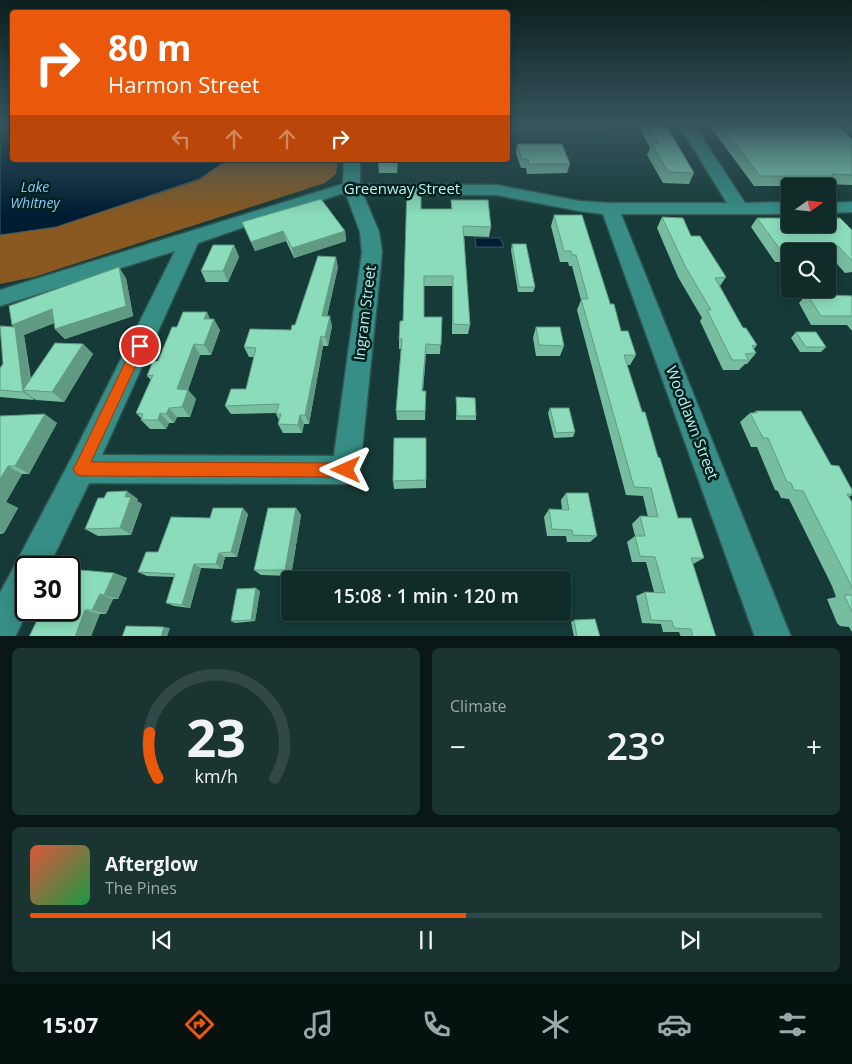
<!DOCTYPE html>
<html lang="en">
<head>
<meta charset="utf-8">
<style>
  :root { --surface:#102c29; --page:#193431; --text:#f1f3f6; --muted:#9ca7a8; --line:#304846; --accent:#ea580c }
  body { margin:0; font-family:"Open Sans",sans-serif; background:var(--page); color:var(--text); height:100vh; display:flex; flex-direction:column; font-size:19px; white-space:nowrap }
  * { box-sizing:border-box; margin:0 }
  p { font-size:16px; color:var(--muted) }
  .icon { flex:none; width:28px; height:28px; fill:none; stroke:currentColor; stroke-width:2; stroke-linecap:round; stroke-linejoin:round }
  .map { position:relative; height:636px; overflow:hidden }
  .panel { display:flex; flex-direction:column; gap:12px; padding:12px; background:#091817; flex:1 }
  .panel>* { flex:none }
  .guide { position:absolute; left:10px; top:10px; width:500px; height:152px; border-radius:5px; box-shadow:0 2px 12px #0003,0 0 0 1px var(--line); background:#ea580c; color:#fff; overflow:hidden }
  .needle { width:32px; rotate:75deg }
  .buttons { position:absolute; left:781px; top:178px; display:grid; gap:10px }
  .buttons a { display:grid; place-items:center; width:55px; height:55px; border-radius:5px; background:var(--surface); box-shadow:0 2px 12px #0003,0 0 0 1px var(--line); font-size:25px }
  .speed { position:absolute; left:15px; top:556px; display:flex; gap:10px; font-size:25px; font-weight:700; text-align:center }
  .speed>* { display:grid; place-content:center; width:65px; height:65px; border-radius:50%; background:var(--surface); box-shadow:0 2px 12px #0003,0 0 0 1px var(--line); line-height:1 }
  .speed .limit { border:2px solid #111; border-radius:8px; background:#fff; color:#111 }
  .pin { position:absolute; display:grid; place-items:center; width:42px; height:42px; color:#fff; margin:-21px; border:2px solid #fff; border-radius:50%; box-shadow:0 1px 5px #0007 }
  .me { position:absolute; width:55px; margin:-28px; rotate:270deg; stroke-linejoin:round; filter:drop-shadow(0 0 4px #0008) }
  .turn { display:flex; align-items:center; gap:18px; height:105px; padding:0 15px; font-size:22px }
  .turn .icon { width:65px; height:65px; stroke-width:2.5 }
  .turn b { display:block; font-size:35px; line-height:42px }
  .lanes { display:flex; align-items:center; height:48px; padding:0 15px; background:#0003; justify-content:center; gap:25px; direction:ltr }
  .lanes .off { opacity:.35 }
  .big { font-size:38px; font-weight:600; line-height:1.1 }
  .panel .card { flex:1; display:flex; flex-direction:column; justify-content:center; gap:8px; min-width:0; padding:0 18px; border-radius:8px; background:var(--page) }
  .panel .dial { align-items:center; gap:0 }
  .dial svg { height:130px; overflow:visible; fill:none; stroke:var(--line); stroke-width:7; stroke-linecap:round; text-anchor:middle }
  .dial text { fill:var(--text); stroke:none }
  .song { display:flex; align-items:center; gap:15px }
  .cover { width:60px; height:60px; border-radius:8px; background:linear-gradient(135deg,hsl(10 70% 55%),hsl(140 70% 35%)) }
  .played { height:5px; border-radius:2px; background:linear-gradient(90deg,var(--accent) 55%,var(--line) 55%) }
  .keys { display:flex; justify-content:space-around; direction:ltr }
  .heat { display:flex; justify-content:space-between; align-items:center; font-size:28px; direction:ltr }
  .panel .tiles { flex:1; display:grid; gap:12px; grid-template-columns:1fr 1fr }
  .card:last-child { grid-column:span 2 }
  .trip { position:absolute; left:281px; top:571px; width:290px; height:50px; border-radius:5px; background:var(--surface); box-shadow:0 2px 12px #0003,0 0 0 1px var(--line); font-weight:600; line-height:50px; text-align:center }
  .tab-bar { display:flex; height:80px; justify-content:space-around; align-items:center; background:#061210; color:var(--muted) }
  .tab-bar .icon { width:35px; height:35px }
  .tab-bar .active { color:var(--accent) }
  .tab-bar b { font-size:22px; color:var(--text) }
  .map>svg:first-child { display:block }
  .forest { fill:#895921 }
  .water { fill:#001c33; stroke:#385b69 }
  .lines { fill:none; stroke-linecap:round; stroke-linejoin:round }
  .minor-casing { stroke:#315753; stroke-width:3 }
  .secondary-casing { stroke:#315753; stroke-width:2 }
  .minor { fill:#378e86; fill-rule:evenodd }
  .secondary { fill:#378e86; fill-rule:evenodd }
  .wall { fill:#77bda0 }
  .shaded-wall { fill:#619a82 }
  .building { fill:#8adcba; stroke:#619a82 }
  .route { fill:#ea580c; stroke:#983908 }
  .labels { text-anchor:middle; stroke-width:5; stroke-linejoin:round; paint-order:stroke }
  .far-water-label { font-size:14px; font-style:italic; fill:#89c6fd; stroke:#00211e }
  .street-label { font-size:15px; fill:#bcefe8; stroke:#00211e }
</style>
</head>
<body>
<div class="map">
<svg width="852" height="637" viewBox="0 0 852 637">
  <rect width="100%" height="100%" fill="#163a37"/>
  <path class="forest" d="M508,125h93l3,7h-96z
    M227,160h111l-2,14 -11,9 -291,94 -34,7v-49l56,-8 143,-47z"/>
  <path class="water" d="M0,125h12v35h215l-28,19 -143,48 -56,8z
    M475,238h25l4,9h-28z"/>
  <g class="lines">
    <defs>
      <path id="minor" d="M679,125h15l51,78 45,-1v12h-169l170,423h-36l-152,-423 -24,-3 -82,-16 -134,-1 16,38 3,20 -22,218 -4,10 -10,4 -257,-1 -41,85h-22l2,42 -13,27h-15v-44l71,-134 104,-208 -175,55v-16l343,-106 1,-24h16v24l137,1 82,16 31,2h117zM340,194h6l14,38 2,20 -28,204 -232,-1 96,-212z
        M852,202v10l-24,1v-10z"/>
      <path id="secondary" d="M840,125h12v8l-6,-1z"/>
    </defs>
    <use href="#minor" class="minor-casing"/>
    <use href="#secondary" class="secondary-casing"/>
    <use href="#minor" class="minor"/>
    <use href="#secondary" class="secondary"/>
  </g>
  <path class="wall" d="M638,125h28l28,48 -5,11 -26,-1 -16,-28 3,-7z
    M709,125h128l15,14v46l-25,-1 -1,2h-72z
    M517,144l53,20 -3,9 -40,1 -1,-6h-5l-5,-15z
    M398,160l-1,13h-18l-1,-11z
    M451,200l40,27 -2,10 -25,-1 6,89 -2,9h-16v-48h-28v31h18l-2,37h-14l-3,37h3l-1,29h-28l-1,-9 5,-62h-2v-10l4,-18 18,-112h30z
    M554,215l55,85 12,31 15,24 -6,10h-3l51,153 26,40 -11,6 23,73h-35l-2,-5h-16l-2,-8 -19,-1 -6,-27 9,-4h9l-8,-30h-14l-5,-20 8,-6 -3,-12 8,-8 8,1 -5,-21 -17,-1 -49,-185 4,-10 -9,-34h-3l-1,-4h-8l-9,-36z
    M662,217l29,19 35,41 -6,9 23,42 14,17 -3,4 2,4 -9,11h-2l-6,6h-16l-23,-49 2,-3 -24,-41 -21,-49z
    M757,218l95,12v42l-7,1 -15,-17h-2v-5h-38v11h-15l-24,-35z
    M242,222l103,9 1,10 -52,17 -8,-17 -31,10z
    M512,244l23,43 -2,5h-15l-7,-42z
    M234,245l5,12 -11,25h-22l-5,-11z
    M338,267l-11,49 5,10 -4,20h-5l-14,78h-5l-2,9h-19l-5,-9 1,-4 -3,-6v-1l-45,1 -6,-8 21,-17 8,-32h-5l-5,-10 47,-17z
    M126,278l7,38 -68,23 -10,-10 -1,-6 -30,12 7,44 52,-35 10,10 -29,48 -28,-2 -3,-2 1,2 -34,-3v-29l3,-4 11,-37 -2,-2z
    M807,294l45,2v35l-5,-6h-36l-12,-22z
    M211,319l9,11 -9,25h-11l-12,35 8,9 -6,18h-13l-3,6h-5l-3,6h-16l-9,-9v-2l-5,-5 15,-33 -4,-4 11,-15 19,-34z
    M536,327l28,19 -4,10h-24l-3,-18z
    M796,332l30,15 -5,5h-21l-9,-14z
    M456,397l20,19v4h-20z
    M550,408l25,24 -2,5 -19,1 -6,-25z
    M756,411l75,54 21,25v5l-3,2 3,5v130l-3,-5 -9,-1 -3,-3 -10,-24 9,-2 -4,-11 -43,-87 -8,-1 -3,-7 -3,-1 -18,-43h-6l-11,-25 10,-9h3z
    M0,416l57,7 -28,51h-7l-16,28 12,6 -14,25 -4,1z
    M426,438v50l-32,1 -1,-8z
    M566,493l31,43 -7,6h-23l-1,-6h-19l-3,-19 5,-8 13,1 -1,-10z
    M138,499l-1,2 5,3 -11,31 -33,1 -13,-7z
    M296,508l5,7 -10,61 -30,-1 -7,-5z
    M248,514l-11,43h-12l-3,12 -21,-1 -11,40 -16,-2 -8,-3 8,-26 -27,-1 -9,-4 20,-20z
    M114,573l13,5 -9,21h-5l-7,15h-6l-71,23z
    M260,591l-5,30 -20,2 -4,-2z
    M574,620l26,17h-26l-3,-15z"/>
  <path class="shaded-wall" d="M283,231l3,10 -31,10 -4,-9z
    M345,231l1,10 -52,17 -2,-10z
    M234,245l5,12 -11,25 -5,-11z
    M336,257l2,10 -13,59 -3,-10z
    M119,267l7,11 7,38 -68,23 -10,-10z
    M52,309l10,11 -38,15 8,56 -9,-1 -8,-62 -3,-3z
    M207,312l5,11 2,-4 6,11 -9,25 -7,-10v-26z
    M330,316l2,10 -4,20 -3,-9z
    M321,336l2,10 -14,78 -4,-9z
    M83,344l10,10 -29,48 -12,-10z
    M194,344l6,11 -15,44 -8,-10z
    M426,344v10l-4,46v-9z
    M23,390l10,8 1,2 -11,-8z
    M188,390l8,9 -6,18 -8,-10z
    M169,408l8,9 -3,6 -8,-9z
    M160,413l9,10 -3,6 -8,-9z
    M45,414l12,9 -28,51 -14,-8z
    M300,415l4,9 -2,9 -4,-8z
    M8,466l14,8 -16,28 12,6 -14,25 -4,-1v-53z
    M127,491l11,8 -1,2 5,3 -11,31 -11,-7 5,-31z
    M243,508l5,6 -11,43 -6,-5z
    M296,508l5,7 -10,61 -6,-6z
    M219,553l6,4 -3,12 -6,-5z
    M194,564l7,4 -11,40 -8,-3z
    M114,573l13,5 -9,21 -14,-4z
    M256,588l4,3 -5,30 -4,-1z
    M100,594l13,5 -7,15 -14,-4z
    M85,610l15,4 -9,23h-16z
    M164,627l6,1 -3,9h-6z"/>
  <path class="building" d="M648,125h18l28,48 -26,-1 -16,-28h6z
    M721,125h116l15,14v36l-20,-1 2,2h-74z
    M517,144h45l8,20h-41l-1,-5h-6z
    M378,160h19v2h-19z
    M407,186h14v23h31l-1,-9h37l3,27 -28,-1 7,99 -17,-1v-48h-29v41h18l-1,28 -15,-1 -4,47h4l-1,20h-29l6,-72h-3l1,-18h3z
    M321,199l24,32 -53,17 -9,-17 -32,11 -9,-20z
    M554,215h28l27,85 1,4h4l7,27h7l8,24h-12l18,57h3l13,45 2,1 18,60h13l13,40h-13l25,79h-23l-2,-8 -17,-1 -2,-7 -21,-1 -6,-28 20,1 -10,-36 -15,-1 -5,-20h10l-5,-20 18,1 -7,-29 -17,-1 -53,-188h7l-12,-44h-4l-1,-4h-7z
    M662,217l21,1 8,18h9l26,41 -11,1 28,50h3l11,17 -5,1 4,7 -11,1 4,6h-17l-25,-50h4l-26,-44z
    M757,218h33v6h38v-6h12l12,12v31l-14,-15h-41l4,5h-11v2l-8,-1z
    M512,244h14l9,43h-16z
    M213,245h21l-11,26h-22z
    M318,256l18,1 -14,59h8l-5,21 -4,-1 -16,79h-5l-2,10 -20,-1 3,-10h-5l3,-10 -54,2 6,-17h15l10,-41 -12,-1 6,-18 41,1 1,-5h3z
    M119,267l7,39 -71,23 -3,-20 -40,16 -3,-19z
    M807,294l45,2v20h-31z
    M183,312h24l-3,7h10l-10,26 -10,-1 -17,45 11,1 -6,17 -13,1 -3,6 -6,-1 -2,7h-17l2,-6 -7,-1 17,-38 -6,1 6,-15h5l14,-34h5z
    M0,326l15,1 8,65 -23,-2v-22l3,-4z
    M536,327h24l4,19 -25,-1z
    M796,332h20l10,15h-20z
    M55,343l28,1 -31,48 -29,-2z
    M456,397l19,1 1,18h-19z
    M550,408h19l6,24 -19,1z
    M756,411h45l30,54 8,1 13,24v4h-5l5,8v87l-3,-8 -46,-90 -9,-1 -3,-7 -4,-1 -19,-44h-5l-13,-25h7z
    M45,414l-30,52h-7l-8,13v-63z
    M394,438h32v42l-33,1z
    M127,491l-2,6h6l-11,31 -35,1 13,-31h6l3,-6z
    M566,493h22l9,43 -24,-1 -1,-5 -20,-1 -3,-20 20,1z
    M213,508h30l-12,44 -12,1 -3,11h-22l-12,41 -16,-2 9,-29 -37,-2 8,-20h12l13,-35 39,1z
    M268,508h28l-11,62h-31z
    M69,569l45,4 -10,22 -4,-1 -8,16h-7l-10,27h-46l13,-27h27z
    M256,588l-5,32 -20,1 6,-32z
    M844,595h8v17z
    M595,619l5,18h-23l-3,-17z
    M126,626l38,1 -3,10h-39z"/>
  <linearGradient id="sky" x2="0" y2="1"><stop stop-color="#0c201e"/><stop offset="0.58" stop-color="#36555e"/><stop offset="1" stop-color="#36555e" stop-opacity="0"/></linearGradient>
  <rect width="852" height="215" fill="url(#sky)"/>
  <path class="route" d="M140,341l5,5 -54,116 255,1 5,2 2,5 -2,5 -5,2 -265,-1 -5,-2 -3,-5 3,-5 59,-122z"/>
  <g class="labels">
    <g class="far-water-label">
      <text x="35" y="192">Lake<tspan x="35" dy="16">Whitney</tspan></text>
    </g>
    <g class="street-label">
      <text x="402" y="194">Greenway Street</text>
      <text transform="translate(365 313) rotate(-83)" y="5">Ingram Street</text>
      <text transform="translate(692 423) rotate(69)" y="5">Woodlawn Street</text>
    </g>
  </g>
</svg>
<div class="buttons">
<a><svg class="needle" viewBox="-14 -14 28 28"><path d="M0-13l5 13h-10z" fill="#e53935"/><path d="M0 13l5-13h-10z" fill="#9ca7a8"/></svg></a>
<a><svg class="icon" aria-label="search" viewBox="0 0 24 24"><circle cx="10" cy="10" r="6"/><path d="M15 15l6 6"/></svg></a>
</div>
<div class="speed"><div class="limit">30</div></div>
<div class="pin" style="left:140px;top:346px;background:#d93025"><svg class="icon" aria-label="arrive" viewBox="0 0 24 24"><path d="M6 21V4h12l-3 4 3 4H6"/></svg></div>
<svg class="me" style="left:346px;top:470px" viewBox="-20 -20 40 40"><path d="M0-17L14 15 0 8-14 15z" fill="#ea580c" stroke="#fff" stroke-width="4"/></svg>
<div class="trip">15:08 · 1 min · 120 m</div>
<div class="guide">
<div class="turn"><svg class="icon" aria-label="right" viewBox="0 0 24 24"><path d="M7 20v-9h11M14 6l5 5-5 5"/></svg><div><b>80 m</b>Harmon Street</div></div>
<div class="lanes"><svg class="icon off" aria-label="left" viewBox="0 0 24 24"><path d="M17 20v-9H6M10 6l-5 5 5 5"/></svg><svg class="icon off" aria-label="ahead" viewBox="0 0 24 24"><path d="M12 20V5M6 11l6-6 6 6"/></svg><svg class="icon off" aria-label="ahead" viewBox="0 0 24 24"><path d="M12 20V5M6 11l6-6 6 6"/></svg><svg class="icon" aria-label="right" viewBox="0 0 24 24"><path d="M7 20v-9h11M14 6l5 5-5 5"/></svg></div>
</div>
</div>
<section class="panel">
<div class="tiles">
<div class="card dial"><svg viewBox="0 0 100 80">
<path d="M14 69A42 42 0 1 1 86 69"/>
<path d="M14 69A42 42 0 0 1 9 41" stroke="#ea580c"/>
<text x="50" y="56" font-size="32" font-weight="700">23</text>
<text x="50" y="72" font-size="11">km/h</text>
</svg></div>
<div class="card"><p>Climate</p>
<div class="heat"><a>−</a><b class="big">23°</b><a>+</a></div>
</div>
<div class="card">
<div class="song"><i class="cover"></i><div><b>Afterglow</b><p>The Pines</p></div></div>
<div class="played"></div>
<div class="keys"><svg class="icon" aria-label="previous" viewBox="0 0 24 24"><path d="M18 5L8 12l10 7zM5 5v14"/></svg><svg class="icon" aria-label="pause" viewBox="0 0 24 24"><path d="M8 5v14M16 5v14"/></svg><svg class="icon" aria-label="next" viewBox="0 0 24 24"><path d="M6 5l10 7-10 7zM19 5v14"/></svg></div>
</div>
</div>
</section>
<nav class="tab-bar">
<b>15:07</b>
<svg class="icon active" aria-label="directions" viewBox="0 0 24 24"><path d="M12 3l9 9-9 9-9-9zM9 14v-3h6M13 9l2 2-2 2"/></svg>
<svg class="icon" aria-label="music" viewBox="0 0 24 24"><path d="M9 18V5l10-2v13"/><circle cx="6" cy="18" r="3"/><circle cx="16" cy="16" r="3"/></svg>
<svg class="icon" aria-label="phone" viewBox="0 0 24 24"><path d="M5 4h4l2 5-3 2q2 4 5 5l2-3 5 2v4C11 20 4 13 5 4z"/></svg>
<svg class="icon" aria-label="climate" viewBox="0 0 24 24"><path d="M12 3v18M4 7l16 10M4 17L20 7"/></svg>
<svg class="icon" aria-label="car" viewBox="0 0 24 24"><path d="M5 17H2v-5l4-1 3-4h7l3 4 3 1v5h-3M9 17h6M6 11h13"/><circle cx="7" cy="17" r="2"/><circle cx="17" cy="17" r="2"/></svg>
<svg class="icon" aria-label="filters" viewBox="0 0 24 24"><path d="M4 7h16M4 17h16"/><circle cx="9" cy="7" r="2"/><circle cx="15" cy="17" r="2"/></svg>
</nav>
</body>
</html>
